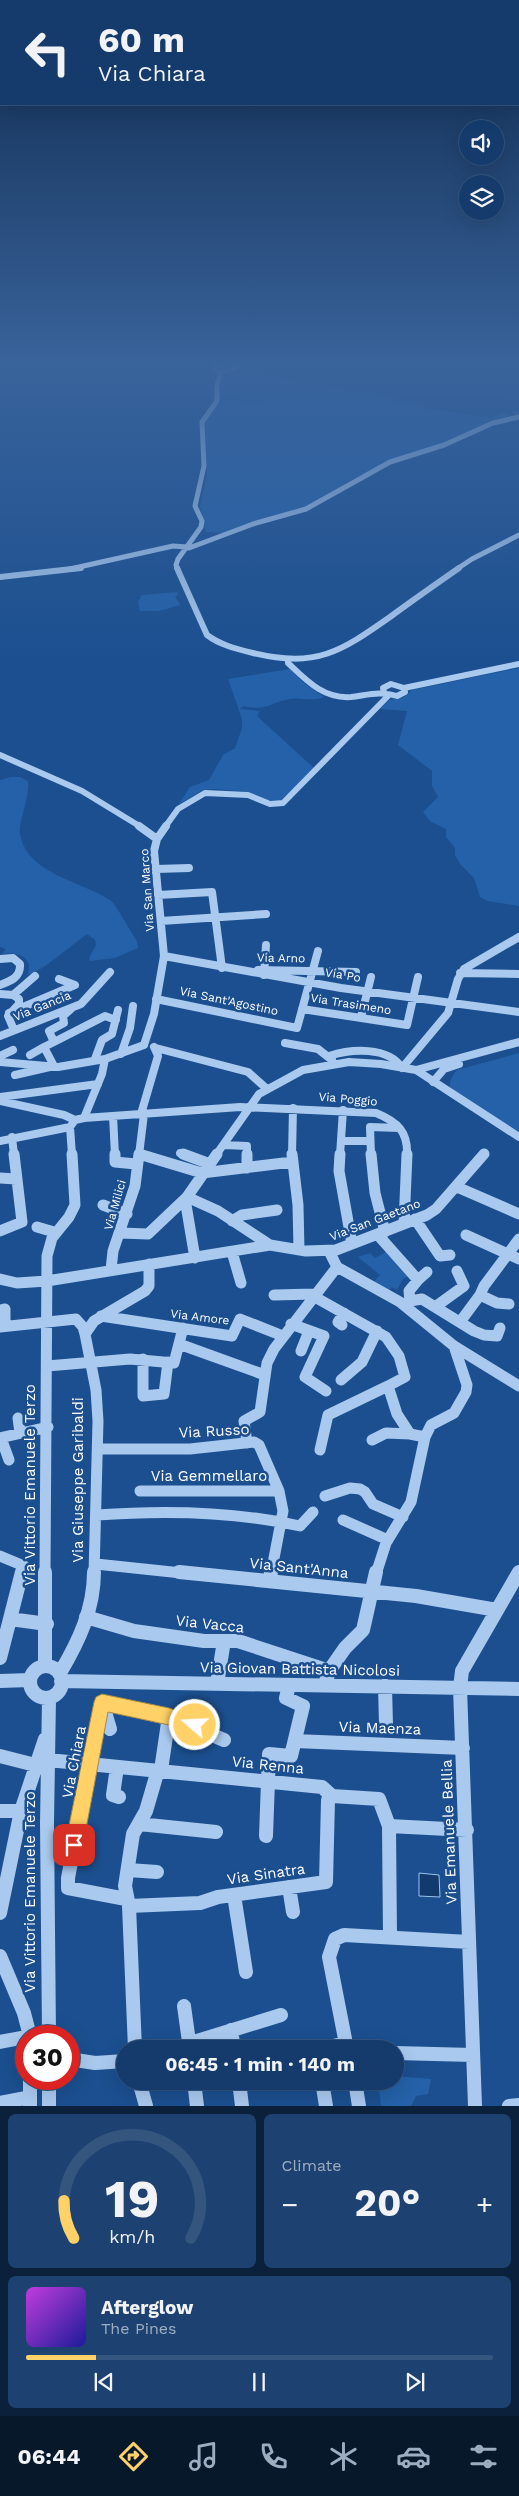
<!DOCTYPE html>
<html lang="en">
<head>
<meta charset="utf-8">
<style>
  :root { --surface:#143b6b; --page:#1d4271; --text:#f1f3f6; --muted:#9dadc1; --line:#33557e; --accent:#ffd166 }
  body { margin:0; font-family:"Work Sans",sans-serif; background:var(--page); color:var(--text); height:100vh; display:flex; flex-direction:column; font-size:19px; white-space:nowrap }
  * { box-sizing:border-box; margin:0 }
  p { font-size:16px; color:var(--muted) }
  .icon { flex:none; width:28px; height:28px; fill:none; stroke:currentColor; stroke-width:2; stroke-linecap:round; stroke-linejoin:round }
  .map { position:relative; height:2106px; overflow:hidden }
  .drawer { display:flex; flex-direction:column; gap:8px; padding:8px; background:#0b203b; flex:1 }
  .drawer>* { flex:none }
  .top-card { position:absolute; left:0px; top:0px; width:520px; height:105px; box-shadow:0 5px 20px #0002,0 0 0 1px var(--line); background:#143b6b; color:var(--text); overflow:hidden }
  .buttons { position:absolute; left:459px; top:120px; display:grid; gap:10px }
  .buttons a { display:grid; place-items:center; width:45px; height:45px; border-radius:50%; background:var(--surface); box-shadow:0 5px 20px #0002,0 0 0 1px var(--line); font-size:25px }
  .speed { position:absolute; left:15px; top:2025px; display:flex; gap:10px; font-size:25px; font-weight:700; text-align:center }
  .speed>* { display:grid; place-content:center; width:65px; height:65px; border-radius:50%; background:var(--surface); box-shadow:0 5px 20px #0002,0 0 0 1px var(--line); line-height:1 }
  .speed .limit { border:8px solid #d22; background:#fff; color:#111 }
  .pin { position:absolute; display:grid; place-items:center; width:42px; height:42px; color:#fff; margin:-21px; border-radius:10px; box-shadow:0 2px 8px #0006 }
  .me { position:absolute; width:55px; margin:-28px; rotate:289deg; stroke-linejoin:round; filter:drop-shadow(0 0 4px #0008) }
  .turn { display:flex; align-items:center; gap:18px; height:105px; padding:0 15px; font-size:22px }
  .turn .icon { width:65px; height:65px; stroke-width:2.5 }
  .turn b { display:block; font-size:35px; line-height:42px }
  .big { font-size:38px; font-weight:700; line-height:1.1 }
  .drawer .tile { flex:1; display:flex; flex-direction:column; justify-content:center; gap:8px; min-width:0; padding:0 18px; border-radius:8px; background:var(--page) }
  .drawer .dial { align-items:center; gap:0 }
  .dial svg { height:130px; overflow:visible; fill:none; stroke:var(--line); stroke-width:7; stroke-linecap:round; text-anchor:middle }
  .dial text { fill:var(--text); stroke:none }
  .song { display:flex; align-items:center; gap:15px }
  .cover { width:60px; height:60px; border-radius:8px; background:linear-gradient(135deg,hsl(290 70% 55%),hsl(240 70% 35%)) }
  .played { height:5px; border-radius:2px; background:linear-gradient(90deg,var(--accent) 15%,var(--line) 15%) }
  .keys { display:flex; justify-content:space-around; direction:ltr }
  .heat { display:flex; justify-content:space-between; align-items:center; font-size:28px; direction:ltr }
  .drawer .tiles { flex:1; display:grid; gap:8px; grid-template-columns:1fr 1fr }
  .tile:last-child { grid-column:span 2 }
  .trip { position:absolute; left:116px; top:2040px; width:288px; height:50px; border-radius:25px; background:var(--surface); box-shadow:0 5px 20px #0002,0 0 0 1px var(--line); font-weight:700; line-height:50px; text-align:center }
  .menu { display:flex; height:80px; justify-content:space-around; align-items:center; background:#08182b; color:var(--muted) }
  .menu .icon { width:35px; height:35px }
  .menu .current { color:var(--accent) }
  .menu b { font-size:22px; color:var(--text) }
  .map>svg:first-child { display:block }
  .green { fill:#2461a8 }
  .water { fill:#123a6d; stroke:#9cc4f0 }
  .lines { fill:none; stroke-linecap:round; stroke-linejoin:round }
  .minor-far4 { stroke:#a9c9ee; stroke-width:5 }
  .minor-far3 { stroke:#a9c9ee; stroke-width:6 }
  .minor-far2 { stroke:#a9c9ee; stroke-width:8 }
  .minor-far1 { stroke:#a9c9ee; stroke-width:11 }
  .minor { stroke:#a9c9ee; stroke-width:14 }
  .route { fill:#ffd166; stroke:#a68842 }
  .labels { text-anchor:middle; stroke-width:5; stroke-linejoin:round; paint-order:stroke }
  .street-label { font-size:12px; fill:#fff; stroke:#1b4f8f }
  .near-street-label { font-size:15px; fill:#fff; stroke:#1b4f8f }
</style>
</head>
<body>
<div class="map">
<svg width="519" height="2106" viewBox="0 0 519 2106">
  <rect width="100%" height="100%" fill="#1b4f8f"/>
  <path class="green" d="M230,371l138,22 19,1 12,9h24l1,5 68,10 10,-6 12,4 -1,-4 6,-2v6l-150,56 -18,8 -41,26 -85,27 -19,-1 -6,-26 7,-31 -2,-54 16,-22 59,5 -60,-7c0,-11 -1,-19 10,-26z
    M177,592l1,3 -3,1 5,9 -21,6h-19l-2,-9 4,-7z
    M519,668v238l-32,-5 -7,-4 -6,-19 -13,-13 -6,-10v-7l-9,-11v-8l-16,-8 -7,-9 15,-15 -6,-11v-15l-34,-26 9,-34 -27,-2 9,-9 15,-3 8,-7z
    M290,669l15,15 19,13c-11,5 -23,0 -34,2 -18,3 -25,13 -46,7l-4,3 20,2 -3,5 58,53 -35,32 -13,-1 -18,-8 -34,-3 -12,1 -25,15 12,-18 19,-7 14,-25 12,-7 7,-20v-9l-14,-40z
    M11,777h9l8,4c2,18 -10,40 -8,53 7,40 61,47 90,66 6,4 21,33 27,41l1,7 -23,10 -25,3 -1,-3 7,-13 -1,-5 -8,-6 -43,33 -16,8 1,-10c-4,-12 -16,-12 -27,-11l4,-5 -6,-2v-167z
    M519,1053v80l-69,-44c-1,-8 2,-13 7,-19z
    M389,1250l21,25 -7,4 -6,11 -5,-3 -5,6 -15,-9 8,-9 -22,-18 12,-4 5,5z
    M395,2076l36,3 -3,15 -12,2 -5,10h-30l-3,-25h17z"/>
  <path class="water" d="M419,1873l20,2 1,22 -21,-1z"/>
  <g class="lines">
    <path class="minor-far4" d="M219,371h8l12,-5
      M189,548l64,-24 53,-15 84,-47 54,-17 49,-22 26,-6
      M70,569l103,-23 14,1
      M178,569l-2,-4 2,-6 23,-32 1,-6 -7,-15 9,-40 -2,-44 15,-21v-16l3,-9 -4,-10
      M457,569l15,-10 47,-24"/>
    <path class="minor-far3" d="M177,568l30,67c13,10 30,14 46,18 64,15 87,-1 137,-36 23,-17 46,-33 69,-49
      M0,577l81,-9
      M288,659v4c18,17 35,36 63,34 17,-2 30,-6 46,-1l8,-4 -1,-4
      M384,692l-1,-4 8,-4 13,4 115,-24
      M0,755l82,36 59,36
      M165,827l13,-18 27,-16 43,2 22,9 13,-1 106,-108"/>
    <path class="minor-far2" d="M139,826l18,13
      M156,869l33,-1
      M158,895l54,-3 10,76
      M161,921l105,-7
      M164,956l177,32 178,24
      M0,959l13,-1 7,6c1,13 -9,17 -20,21
      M258,970l98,2
      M460,973l59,1
      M264,975l2,-30
      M0,994l13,1 6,4v5l-11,12 6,14
      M13,995l22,-19
      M156,999l141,29 21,-77
      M302,1009l105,16 11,-48
      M9,1013l66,-28 -16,-6
      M361,1017l10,-40
      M0,1036l81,-32 29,-32
      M54,1042l51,-26 11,4
      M285,1043l33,6 14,11
      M144,1045l10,-31 10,-58 -10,-105 3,-12 9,-13
      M156,1048l92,24 19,17
      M121,1054l9,-26 3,-22
      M30,1055l14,-8
      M0,1056l13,-6
      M329,1056c22,-7 59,-10 73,12l46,-55 10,-34 6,-10 55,-32
      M95,1059l7,-19 10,-6 6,-24
      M0,1062l58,5 47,-8
      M416,1070l103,-28
      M15,1075l39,-9 -10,-19 10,-5 -5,-11 15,-8 -1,-7 8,-7
      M433,1082l11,-13 15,-5
      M0,1097l98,-13
      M0,1101l64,14 11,5
      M141,1114l17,-58 -4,-9
      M113,1116l2,39
      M84,1118l18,-44 3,-15 39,-14
      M70,1127l2,28
      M12,1137l2,18
      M0,1141l70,-14 5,-7 9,-2 156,-11 136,6c22,9 32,19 31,42
      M341,1141h29
      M224,1145l23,1v9
      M180,1153l6,2
      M139,1154l4,1
      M139,1155l5,-41
      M216,1155l43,-61 44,-24 46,-8 32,2 35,6 103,67
      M292,1155l1,-47
      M340,1155l3,-45
      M371,1155l-1,-28 29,1"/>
    <path class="minor-far1" d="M115,1154v8l21,2
      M139,1154l63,19 90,-11
      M183,1154l27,10
      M247,1154v14
      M292,1154l6,51 1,45
      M340,1154l-1,17 13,73
      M371,1154l4,39 10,39
      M0,1178l16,1
      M457,1187l62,27
      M187,1197l31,14 52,34
      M185,1199l10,59
      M103,1205l24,9
      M415,1219l25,37 10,-1
      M232,1221l10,-6 35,-5
      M404,1224l3,-70
      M37,1227l17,5
      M0,1231l22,-9 -8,-68
      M120,1233l28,1 39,-37 30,-43
      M378,1235l40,45 -9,11 1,10 -3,3
      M466,1235l53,24
      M329,1251l8,16 63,35 54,44 65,40
      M232,1252l9,31
      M111,1270l2,-19 22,-65 4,-32
      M0,1279l17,4 30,-2 223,-36 36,6 30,-1 91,-35 9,-6 48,-55
      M418,1280l9,-8
      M274,1295l41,-1
      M480,1295l4,-9 35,-47
      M313,1296l73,41 13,19 6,21 -17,9 9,28 13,20 15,3
      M410,1301l12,-2 52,32 10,4 13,1 3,-8
      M435,1307l29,-21 -7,-15
      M0,1310l5,-1v17
      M101,1316l131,20 8,-17 43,17
      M460,1322l20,-27 17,8 12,1
      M291,1324l33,12 -19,41 21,14
      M342,1325l-4,-3 6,-9
      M0,1327l76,-8 7,8 2,7
      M179,1344l86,31
      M301,1351l8,-20
      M143,1359v37l21,-2 4,-32
      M47,1366l83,-7 44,4 9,-35
      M341,1380l21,-18 15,-31
      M18,1418l2,15
      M0,1438l48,-11
      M1,1438l8,22
      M372,1440l14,-7 24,1
      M247,1443l-3,-22 16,-9 7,-49 7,-14 63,-82
      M99,1449h91l64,-7 5,3 20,46 4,20 -12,63
      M320,1450l8,-35 60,-29
      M140,1491h139
      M325,1496l25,-8 10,1 5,3 8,12 30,13
      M97,1515c68,-5 136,-4 203,11l13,-14
      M343,1520l45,20
      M0,1556l24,10 -2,8
      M96,1564l95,10
      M45,1574l2,-318 5,-18 17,-21 6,-12 -3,-51
      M94,1574l4,-153 -2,-31 -11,-56 9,-13 51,-30 4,-5v-22
      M376,1574l10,-31 25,-41 14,-65 6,-12 23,-12 12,-21 1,-7 -13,-39"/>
    <path class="minor" d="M179,1572l237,24 81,14
      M270,1580l1,-8
      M86,1617l48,14 70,10h34l91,30
      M10,1619l37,5
      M0,1658l22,-86
      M45,1666v-94
      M30 1682a16 16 0 1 1 32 0a16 16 0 1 1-32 0Z
      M60,1673c19,-32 34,-64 34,-101
      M0,1681l30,-1
      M61,1681l458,8
      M217,1684l7,-43
      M325,1685l4,-14 16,-23 18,-18 13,-58
      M385,1686l1,39
      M49,1698l-2,125 2,213
      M102,1702l-34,176v10l58,11
      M110,1729l-8,-27 77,19 45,19
      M295,1741l168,7
      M0,1756l43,11
      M48,1760l274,27 10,9
      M117,1767l-4,28 6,2
      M161,1770l8,-54
      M0,1811h21
      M139,1824l77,8
      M389,1826l1,111
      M266,1836l3,-82 22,2 12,-50 -17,-8 3,-13
      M128,1870l29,2
      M289,1887l4,25
      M234,1895l12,77
      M129,1906l71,-3 18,-6 108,-15 2,-82 4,-4 47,3 10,27 78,4
      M0,1913l21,-102 24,-72
      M0,1956l24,57 6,23
      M184,2006l6,43
      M231,2030l3,19
      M0,2042l26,-5
      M135,2049l-6,-143 -4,-20 8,-52 13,-23 12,-41
      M171,2049l110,-34
      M326,2049l11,-4 9,3
      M347,2049l-18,-92 6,-18 9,-4 125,7
      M395,2053l78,2
      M69,2059l26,4 30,-2
      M30,2079v27
      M49,2079v27
      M139,2081l7,25
      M194,2081l3,25
      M239,2081l3,25
      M322,2081l4,25
      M355,2081l4,25
      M0,2103l30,-6
      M475,2106l-15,-418 2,-17 57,-99
      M509,2106l10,-1"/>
  </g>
  <linearGradient id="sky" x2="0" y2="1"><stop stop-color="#0f2b4f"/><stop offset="0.55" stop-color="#39639b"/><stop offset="1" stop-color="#39639b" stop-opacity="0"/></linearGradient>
  <rect width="519" height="661" fill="url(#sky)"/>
  <path class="route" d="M102,1694l67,14 32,11 2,6 -2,6 -6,2 -26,-8 -61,-13 -25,133 -3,6 -6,2 -6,-2 -3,-6 29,-143 2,-5z"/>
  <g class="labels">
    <g class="street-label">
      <text transform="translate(147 890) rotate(-94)" y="4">Via San Marco</text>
      <text transform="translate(281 958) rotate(1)" y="4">Via Arno</text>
      <text transform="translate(343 975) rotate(9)" y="4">Via Po</text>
      <text transform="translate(229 1001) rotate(12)" y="4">Via Sant'Agostino</text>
      <text transform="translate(351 1004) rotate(9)" y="4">Via Trasimeno</text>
      <text transform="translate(42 1006) rotate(-22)" y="4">Via Gancia</text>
      <text transform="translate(348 1099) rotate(5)" y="4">Via Poggio</text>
      <text transform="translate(115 1205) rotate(-74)" y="4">Via Milici</text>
      <text transform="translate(375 1220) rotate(-21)" y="4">Via San Gaetano</text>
      <text transform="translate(200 1317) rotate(7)" y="4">Via Amore</text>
    </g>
    <g class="near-street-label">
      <text transform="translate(214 1431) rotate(-3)" y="5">Via Russo</text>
      <text x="209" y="1481">Via Gemmellaro</text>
      <text transform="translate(78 1480) rotate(-90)" y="5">Via Giuseppe Garibaldi</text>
      <text transform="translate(30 1485) rotate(-90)" y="5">Via Vittorio Emanuele Terzo</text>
      <text transform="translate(299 1568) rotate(6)" y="5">Via Sant'Anna</text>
      <text transform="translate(210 1624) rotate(6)" y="5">Via Vacca</text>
      <text transform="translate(300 1669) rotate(1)" y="5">Via Giovan Battista Nicolosi</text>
      <text transform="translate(380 1728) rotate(2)" y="5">Via Maenza</text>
      <text transform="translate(74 1762) rotate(-79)" y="5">Via Chiara</text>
      <text transform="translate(268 1765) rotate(6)" y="5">Via Renna</text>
      <text transform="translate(449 1832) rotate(-92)" y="5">Via Emanuele Bellia</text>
      <text transform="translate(266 1874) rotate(-8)" y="5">Via Sinatra</text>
      <text transform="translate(30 1892) rotate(-90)" y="5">Via Vittorio Emanuele Terzo</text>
    </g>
  </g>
</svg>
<div class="buttons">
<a><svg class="icon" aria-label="sound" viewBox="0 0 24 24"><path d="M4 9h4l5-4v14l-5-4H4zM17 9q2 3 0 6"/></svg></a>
<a><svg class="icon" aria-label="layers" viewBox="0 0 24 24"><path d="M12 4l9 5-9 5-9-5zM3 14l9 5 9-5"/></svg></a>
</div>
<div class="speed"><div class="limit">30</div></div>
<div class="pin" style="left:74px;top:1845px;background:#d93025"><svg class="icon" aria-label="arrive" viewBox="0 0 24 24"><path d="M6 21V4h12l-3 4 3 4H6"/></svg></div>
<svg class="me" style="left:195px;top:1725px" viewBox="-20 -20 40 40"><circle r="17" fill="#ffd166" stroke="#fff" stroke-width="3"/><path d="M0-11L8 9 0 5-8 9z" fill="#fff"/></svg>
<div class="trip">06:45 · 1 min · 140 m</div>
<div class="top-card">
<div class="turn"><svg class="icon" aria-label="left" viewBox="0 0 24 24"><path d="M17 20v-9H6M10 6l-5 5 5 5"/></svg><div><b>60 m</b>Via Chiara</div></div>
</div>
</div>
<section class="drawer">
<div class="tiles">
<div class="tile dial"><svg viewBox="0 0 100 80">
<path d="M14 69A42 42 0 1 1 86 69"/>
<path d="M14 69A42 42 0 0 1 8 46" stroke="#ffd166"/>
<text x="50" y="56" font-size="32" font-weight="700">19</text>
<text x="50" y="72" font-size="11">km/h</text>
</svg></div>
<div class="tile"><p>Climate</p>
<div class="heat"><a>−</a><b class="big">20°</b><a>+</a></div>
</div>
<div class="tile">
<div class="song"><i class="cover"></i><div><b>Afterglow</b><p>The Pines</p></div></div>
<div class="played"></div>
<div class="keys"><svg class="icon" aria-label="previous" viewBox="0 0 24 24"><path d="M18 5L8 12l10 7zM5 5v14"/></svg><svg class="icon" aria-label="pause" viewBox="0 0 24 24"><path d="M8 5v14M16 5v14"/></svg><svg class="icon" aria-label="next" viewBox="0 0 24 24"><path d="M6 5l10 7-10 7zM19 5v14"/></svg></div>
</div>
</div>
</section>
<nav class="menu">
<b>06:44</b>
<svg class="icon current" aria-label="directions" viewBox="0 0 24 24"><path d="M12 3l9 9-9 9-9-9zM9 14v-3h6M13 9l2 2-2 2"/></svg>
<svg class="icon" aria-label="music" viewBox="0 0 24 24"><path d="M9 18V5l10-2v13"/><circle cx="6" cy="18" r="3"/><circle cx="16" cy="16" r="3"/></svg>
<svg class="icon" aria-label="phone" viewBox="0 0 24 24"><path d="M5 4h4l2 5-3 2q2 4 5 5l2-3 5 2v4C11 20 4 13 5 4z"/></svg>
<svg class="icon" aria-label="climate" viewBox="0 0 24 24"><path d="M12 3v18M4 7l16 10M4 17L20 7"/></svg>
<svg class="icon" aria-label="car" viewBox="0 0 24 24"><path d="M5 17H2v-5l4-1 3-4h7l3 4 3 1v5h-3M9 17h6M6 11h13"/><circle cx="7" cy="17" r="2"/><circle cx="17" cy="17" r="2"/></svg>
<svg class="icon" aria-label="filters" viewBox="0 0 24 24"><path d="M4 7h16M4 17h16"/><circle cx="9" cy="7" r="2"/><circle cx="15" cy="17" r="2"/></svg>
</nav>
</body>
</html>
